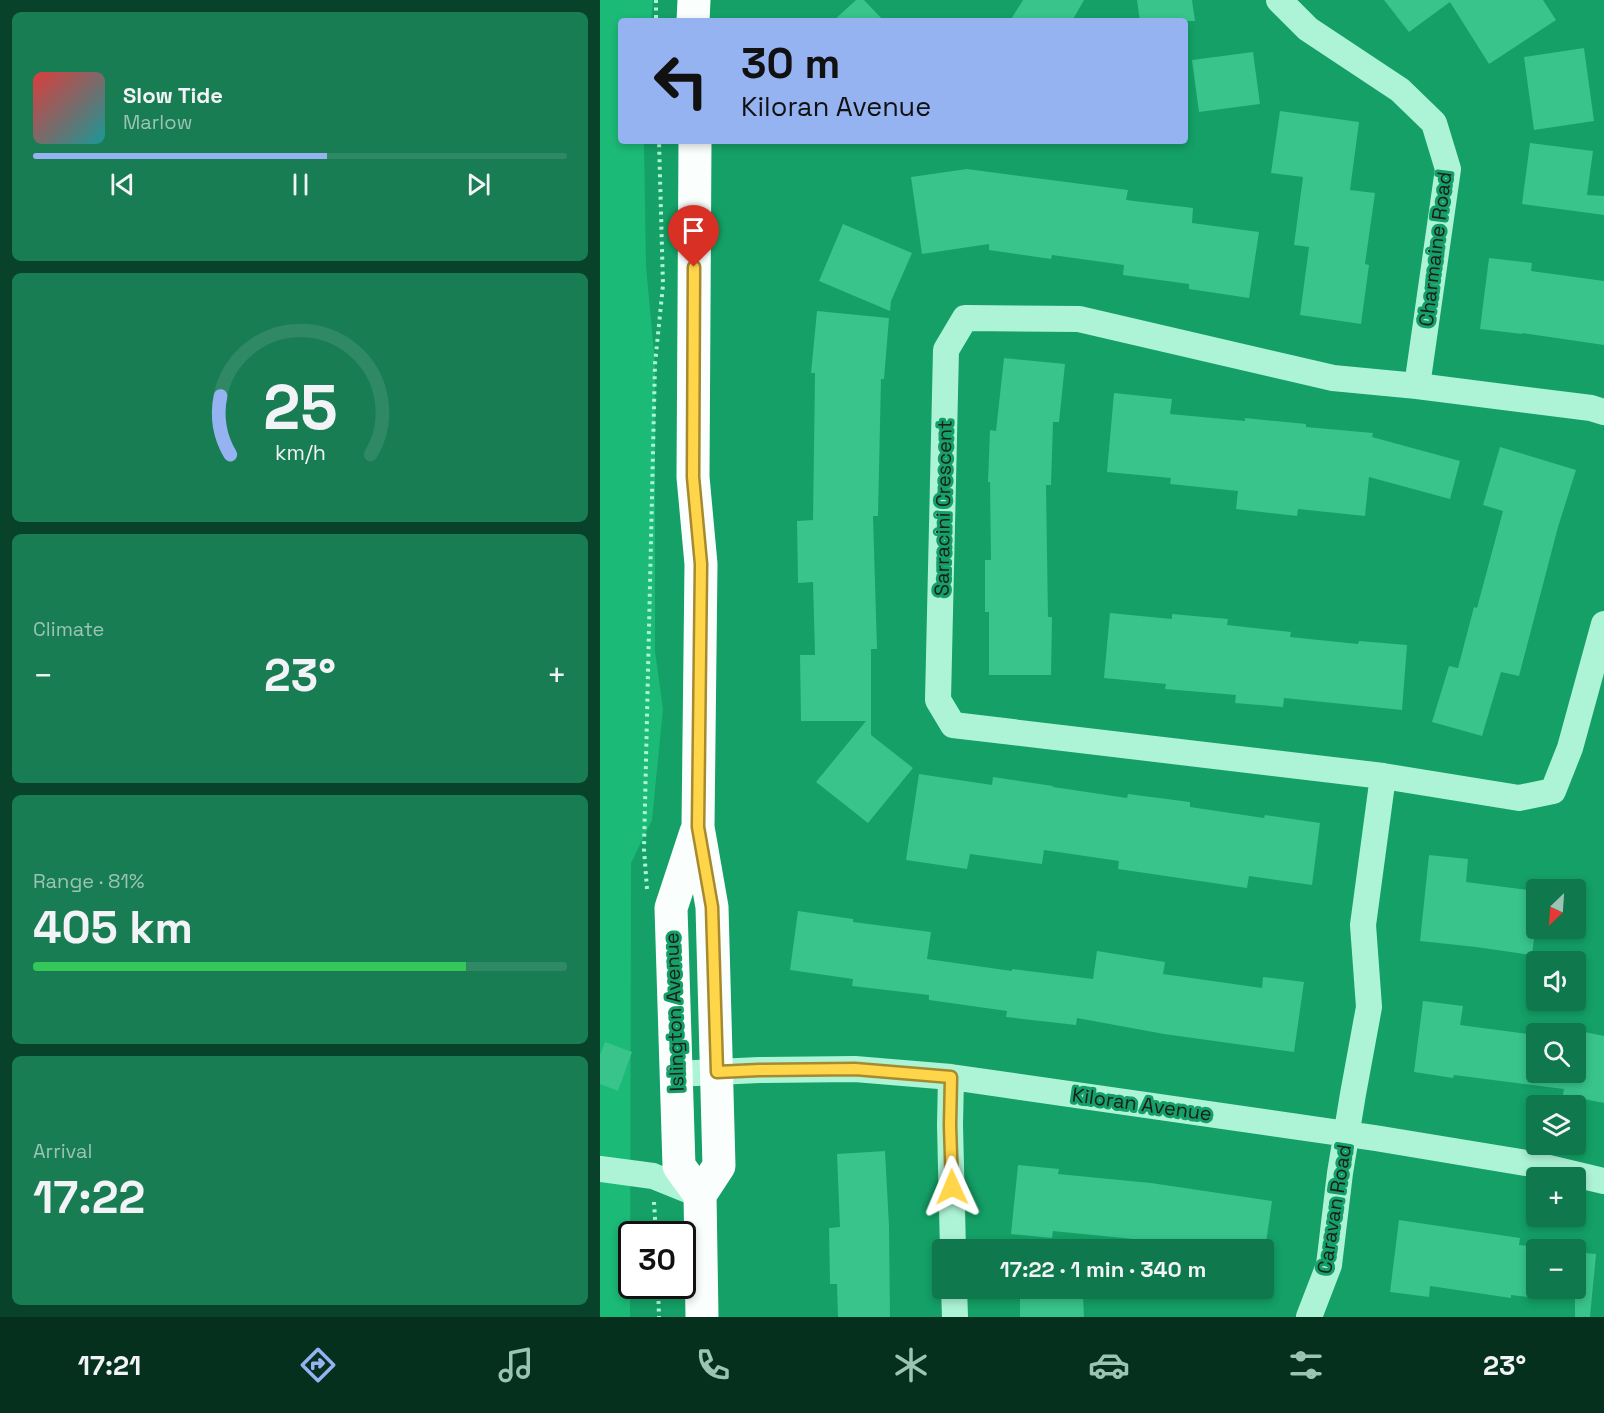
<!DOCTYPE html>
<html lang="en">
<head>
<meta charset="utf-8">
<style>
  :root { --surface:#0f784c; --page:#187d53; --text:#f1f3f6; --muted:#9bc4b5; --line:#2f8964; --accent:#95b2f1 }
  body { margin:0; font-family:"Space Grotesk",sans-serif; background:var(--page); color:var(--text); height:100vh; display:flex; flex-direction:column; font-size:22px; white-space:nowrap }
  * { box-sizing:border-box; margin:0 }
  p { font-size:20px; color:var(--muted) }
  .icon { flex:none; width:33px; height:33px; fill:none; stroke:currentColor; stroke-width:2; stroke-linecap:round; stroke-linejoin:round }
  .map { position:relative; flex:1; overflow:hidden }
  .panel { display:flex; flex-direction:column; gap:12px; padding:12px; background:#08422a; width:600px }
  .panel>* { flex:none }
  .guide { position:absolute; left:18px; top:18px; width:570px; height:126px; border-radius:6px; box-shadow:0 3px 9px #0003; background:#95b2f1; color:#111; overflow:hidden }
  .needle { width:39px; rotate:205deg }
  .fabs { position:absolute; left:926px; top:879px; display:grid; gap:12px }
  .fabs a { display:grid; place-items:center; width:60px; height:60px; border-radius:6px; background:var(--surface); box-shadow:0 3px 9px #0003; font-size:30px }
  .speed { position:absolute; left:18px; top:1221px; display:flex; gap:12px; font-size:30px; font-weight:700; text-align:center }
  .speed>* { display:grid; place-content:center; width:78px; height:78px; border-radius:50%; background:var(--surface); box-shadow:0 3px 9px #0003; line-height:1 }
  .speed .limit { border:3px solid #111; border-radius:9px; background:#fff; color:#111 }
  .pin { position:absolute; display:grid; place-items:center; width:51px; height:51px; color:#fff; margin:-62px -26px; border-radius:50% 50% 50% 0; rotate:-45deg; box-shadow:0 0 6px #0007 }
  .pin .icon { rotate:45deg }
  .me { position:absolute; width:66px; margin:-33px; rotate:359deg; stroke-linejoin:round; filter:drop-shadow(0 0 4px #0008) }
  .turn { display:flex; align-items:center; gap:21px; height:126px; padding:0 24px; font-size:27px }
  .turn .icon { width:78px; height:78px; stroke-width:2.5 }
  .turn b { display:block; font-size:42px; line-height:51px }
  .big { font-size:45px; font-weight:800; line-height:1.1 }
  .panel .widget { flex:1; display:flex; flex-direction:column; justify-content:center; gap:9px; min-width:0; padding:0 21px; border-radius:9px; background:var(--page) }
  .panel .dial { align-items:center; gap:0 }
  .dial svg { height:156px; overflow:visible; fill:none; stroke:var(--line); stroke-width:7; stroke-linecap:round; text-anchor:middle }
  .dial text { fill:var(--text); stroke:none }
  .song { display:flex; align-items:center; gap:18px }
  .cover { width:72px; height:72px; border-radius:9px; background:linear-gradient(135deg,hsl(0 70% 55%),hsl(180 70% 35%)) }
  .played { height:6px; border-radius:3px; background:linear-gradient(90deg,var(--accent) 55%,var(--line) 55%) }
  .keys { display:flex; justify-content:space-around; direction:ltr }
  .heat { display:flex; justify-content:space-between; align-items:center; font-size:33px; direction:ltr }
  .charge { height:9px; border-radius:4px; background:linear-gradient(90deg,#34c759 81%,var(--line) 0) }
  .trip { position:absolute; left:332px; top:1239px; width:342px; height:60px; border-radius:6px; background:var(--surface); box-shadow:0 3px 9px #0003; font-weight:800; line-height:60px; text-align:center }
  .tabs { display:flex; height:96px; justify-content:space-around; align-items:center; background:#06301e; color:var(--muted) }
  .tabs .icon { width:42px; height:42px }
  .tabs .active { color:var(--accent) }
  .tabs b { font-size:27px; color:var(--text) }
  main { display:flex; flex:1; min-height:0 }
  .map>svg:first-child { display:block }
  .green { fill:#1cba77 }
  .building { fill:#38c48a }
  .lines { fill:none; stroke-linecap:round; stroke-linejoin:round }
  .path { stroke:#adf4d6; stroke-width:4; stroke-dasharray:3 4.5; stroke-linecap:butt }
  .minor { stroke:#adf4d6; stroke-width:26 }
  .major { stroke:#fafffd; stroke-width:33 }
  .route-casing { stroke:#a68a30; stroke-width:15 }
  .route { stroke:#ffd54a; stroke-width:10 }
  .labels { text-anchor:middle; stroke-width:6; stroke-linejoin:round; paint-order:stroke }
  .street-label { font-size:20px; fill:#1d1d1d; stroke:#14a066 }
</style>
</head>
<body>
<main>
<section class="panel">
<div class="widget">
<div class="song"><i class="cover"></i><div><b>Slow Tide</b><p>Marlow</p></div></div>
<div class="played"></div>
<div class="keys"><svg class="icon" aria-label="previous" viewBox="0 0 24 24"><path d="M18 5L8 12l10 7zM5 5v14"/></svg><svg class="icon" aria-label="pause" viewBox="0 0 24 24"><path d="M8 5v14M16 5v14"/></svg><svg class="icon" aria-label="next" viewBox="0 0 24 24"><path d="M6 5l10 7-10 7zM19 5v14"/></svg></div>
</div>
<div class="widget dial"><svg viewBox="0 0 100 80">
<path d="M14 69A42 42 0 1 1 86 69"/>
<path d="M14 69A42 42 0 0 1 9 39" stroke="#95b2f1"/>
<text x="50" y="56" font-size="32" font-weight="700">25</text>
<text x="50" y="72" font-size="11">km/h</text>
</svg></div>
<div class="widget"><p>Climate</p>
<div class="heat"><a>−</a><b class="big">23°</b><a>+</a></div>
</div>
<div class="widget"><p>Range · 81%</p><b class="big">405 km</b><div class="charge"></div></div>
<div class="widget"><p>Arrival</p><b class="big">17:22</b></div>
</section>
<div class="map">
<svg width="1004" height="1317" viewBox="0 0 1004 1317">
  <rect width="100%" height="100%" fill="#14a066"/>
  <path class="green" d="M0,0h53l-2,21h-30v120h23l2,125 9,98v287l8,58 -11,111 -21,43 -1,454h-30z"/>
  <path class="building" d="M256,0h8l20,21h-51z
    M423,0h61l-12,21h-62z
    M537,0h55l3,21h-55z
    M784,0h159l13,20 -67,44 -39,-62 -41,30z
    M984,48l10,73 -60,9 -10,-73z
    M653,52l7,52 -61,8 -7,-52z
    M680,111l79,11 -9,68 25,3 -10,71 4,1 -8,59 -61,-9 9,-68 -15,-2 9,-68 -32,-4z
    M930,143l63,8 -6,44 17,1v19l-82,-11z
    M367,169l161,21 -2,10 67,8 -1,15 67,9 -10,66 -60,-9v-5l-66,-9 1,-10 -72,-10 -1,4 -62,-9v-6l-67,10 -11,-77z
    M243,224l69,29 -21,48 -1,10 -71,-30z
    M889,258l43,5 -1,8 73,10v64l-81,-12 -1,1 -42,-5z
    M217,311l72,7 -5,61h-3l-3,137h-5l4,133h-6v86l42,33 -45,55 -52,-41 50,-61h-65l-1,-66h15l-2,-73 -15,1 -1,-62 16,-1 2,-147h-4z
    M404,358l61,6 -6,58h-6l-2,63h-5l2,132h4l-1,58h-62v-63h-4v-52h6l-1,-78h-2l2,-52 6,1z
    M514,393l58,6 -2,15 75,7v-3l61,6v3l67,6 -1,4 88,24 -10,38 -81,-22 -4,39 -67,-7 -1,7 -61,-7 2,-18 -68,-7 1,-6 -64,-6z
    M900,447l76,23 -18,57 -39,149 -18,-4 -19,64 -50,-14 17,-56 9,2 16,-61 3,1 26,-97 -20,-6z
    M510,613l62,6v-5l56,5 -1,6 64,7 -1,5 68,7 1,-3 48,4 -5,65 -118,-12 -1,9 -48,-4 1,-8 -71,-6 1,-5 -62,-6z
    M319,774l73,11 1,-8 60,9v1l74,11 1,-4 62,8v5l74,11 1,-3 55,8 -8,62 -63,-9 -2,12 -129,-19 1,-8 -75,-11 -2,14 -72,-10 -3,15 -61,-9z
    M829,855l39,4 -2,23 70,9v30l-4,34 -56,-8 -56,-6z
    M198,911l55,8v3l78,10 -4,27 85,12v-2l81,10 4,-28 68,11 -2,12 99,14 1,-11 41,5 -10,70 -130,-18 -87,-16 -1,7 -70,-8 1,-6 -78,-11v-5l-77,-9 1,-7 -63,-9z
    M823,1001l40,5 -3,19 76,10v37h39v-42l29,6v67l-41,-8 1,-6 -110,-14 -1,3 -39,-6z
    M5,1042l27,10 -14,39 -18,-7v-29z
    M285,1151l4,75 1,91h-52l-1,-33h-7l-1,-56 11,-1 -3,-73z
    M418,1165l41,4 -1,5 93,9 121,18 -7,49h-64l-58,-8v-2l-90,-9 -1,7 -41,-4z
    M799,1220l121,18 -1,7 17,2v51l-25,-3v3l-81,-12 -1,11 -39,-5z
    M975,1252l21,2 -6,63h-15z
    M483,1297l1,20h-64v-18z"/>
  <g class="lines">
    <path class="path" d="M56,0v21
      M47,889l-3,-40 11,-485 8,-79 -4,-144
      M54,1202l2,32
      M58,1286l1,31"/>
    <path class="minor" d="M679,0l29,29 92,61 34,33 14,46 -31,217 174,22 13,4
      M783,776l-430,-51 -15,-25 8,-350 19,-32 114,1 254,59 84,8
      M75,1074l84,-4 96,-1 96,8 424,61 157,26 72,17
      M351,1077l-1,48 3,125
      M0,1169l53,7 47,19
      M354,1288l1,29
      M709,1317l20,-52 11,-92 13,-79 16,-87 -6,-82 20,-149 136,22 34,-7 17,-43 34,-124"/>
    <path class="major" d="M93,21l1,-21
      M95,141l-2,336 8,87 -3,263 14,80 7,259 -19,29
      M96,832l-25,76 8,258 21,29 2,122"/>
  </g>
  <g class="lines">
    <defs>
      <path id="route" d="M94,267l-1,210 8,87 -3,263 14,80 5,165 42,-2 96,-1 96,8 -1,48 2,62"/>
    </defs>
    <use href="#route" class="route-casing"/>
    <use href="#route" class="route"/>
  </g>
  <g class="labels">
    <g class="street-label">
      <text transform="translate(835 249) rotate(-83)" y="7">Charmaine Road</text>
      <text transform="translate(343 508) rotate(-89)" y="7">Sarracini Crescent</text>
      <text transform="translate(74 1012) rotate(-92)" y="7">Islington Avenue</text>
      <text transform="translate(542 1104) rotate(8)" y="7">Kiloran Avenue</text>
      <text transform="translate(734 1209) rotate(-81)" y="7">Caravan Road</text>
    </g>
  </g>
</svg>
<div class="fabs">
<a><svg class="needle" viewBox="-14 -14 28 28"><path d="M0-13l5 13h-10z" fill="#e53935"/><path d="M0 13l5-13h-10z" fill="#9bc4b5"/></svg></a>
<a><svg class="icon" aria-label="sound" viewBox="0 0 24 24"><path d="M4 9h4l5-4v14l-5-4H4zM17 9q2 3 0 6"/></svg></a>
<a><svg class="icon" aria-label="search" viewBox="0 0 24 24"><circle cx="10" cy="10" r="6"/><path d="M15 15l6 6"/></svg></a>
<a><svg class="icon" aria-label="layers" viewBox="0 0 24 24"><path d="M12 4l9 5-9 5-9-5zM3 14l9 5 9-5"/></svg></a>
<a>+</a>
<a>−</a>
</div>
<div class="speed"><div class="limit">30</div></div>
<div class="pin" style="left:94px;top:267px;background:#d93025"><svg class="icon" aria-label="arrive" viewBox="0 0 24 24"><path d="M6 21V4h12l-3 4 3 4H6"/></svg></div>
<svg class="me" style="left:352px;top:1187px" viewBox="-20 -20 40 40"><path d="M0-17L14 15 0 8-14 15z" fill="#ffd54a" stroke="#fff" stroke-width="4"/></svg>
<div class="trip">17:22 · 1 min · 340 m</div>
<div class="guide">
<div class="turn"><svg class="icon" aria-label="left" viewBox="0 0 24 24"><path d="M17 20v-9H6M10 6l-5 5 5 5"/></svg><div><b>30 m</b>Kiloran Avenue</div></div>
</div>
</div>
</main>
<nav class="tabs">
<b>17:21</b>
<svg class="icon active" aria-label="directions" viewBox="0 0 24 24"><path d="M12 3l9 9-9 9-9-9zM9 14v-3h6M13 9l2 2-2 2"/></svg>
<svg class="icon" aria-label="music" viewBox="0 0 24 24"><path d="M9 18V5l10-2v13"/><circle cx="6" cy="18" r="3"/><circle cx="16" cy="16" r="3"/></svg>
<svg class="icon" aria-label="phone" viewBox="0 0 24 24"><path d="M5 4h4l2 5-3 2q2 4 5 5l2-3 5 2v4C11 20 4 13 5 4z"/></svg>
<svg class="icon" aria-label="climate" viewBox="0 0 24 24"><path d="M12 3v18M4 7l16 10M4 17L20 7"/></svg>
<svg class="icon" aria-label="car" viewBox="0 0 24 24"><path d="M5 17H2v-5l4-1 3-4h7l3 4 3 1v5h-3M9 17h6M6 11h13"/><circle cx="7" cy="17" r="2"/><circle cx="17" cy="17" r="2"/></svg>
<svg class="icon" aria-label="filters" viewBox="0 0 24 24"><path d="M4 7h16M4 17h16"/><circle cx="9" cy="7" r="2"/><circle cx="15" cy="17" r="2"/></svg>
<b>23°</b>
</nav>
</body>
</html>
